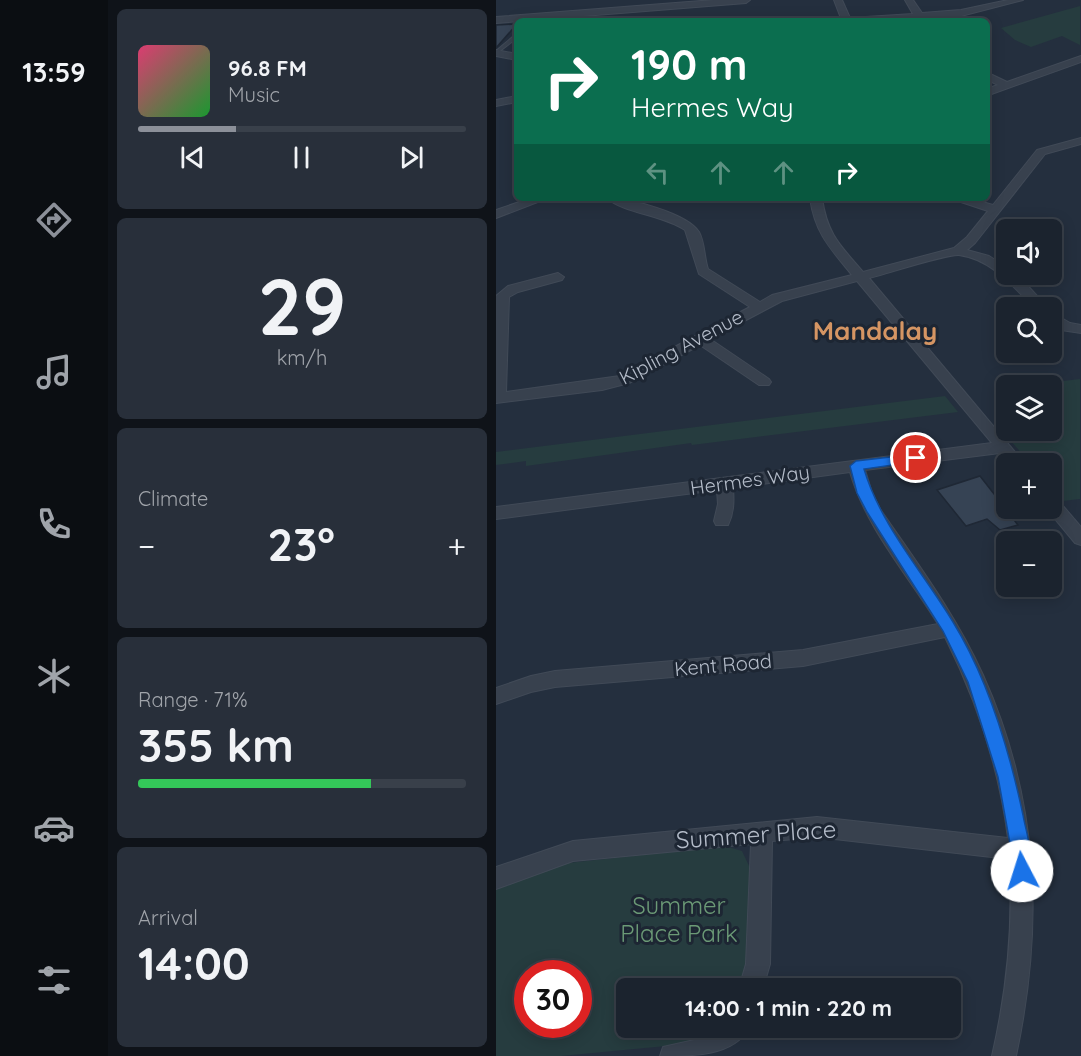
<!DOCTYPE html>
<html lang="en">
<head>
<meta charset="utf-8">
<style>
  :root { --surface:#1b232e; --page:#282f3a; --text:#f1f3f6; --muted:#a0a4aa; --line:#39404a; --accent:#8c9099 }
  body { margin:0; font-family:Quicksand,sans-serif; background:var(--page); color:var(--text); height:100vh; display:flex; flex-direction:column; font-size:22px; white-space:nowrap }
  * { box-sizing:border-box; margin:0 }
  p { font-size:20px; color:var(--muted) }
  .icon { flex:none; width:33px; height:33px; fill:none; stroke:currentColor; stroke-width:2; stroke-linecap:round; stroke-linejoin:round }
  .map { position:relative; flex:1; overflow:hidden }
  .panel { display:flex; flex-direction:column; gap:9px; padding:9px; background:#0f1319; width:388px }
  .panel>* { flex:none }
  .top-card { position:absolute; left:18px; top:18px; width:476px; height:183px; border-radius:9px; box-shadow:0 3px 15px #0003,0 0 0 2px var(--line); background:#0b6e4f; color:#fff; overflow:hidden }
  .controls { position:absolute; left:500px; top:219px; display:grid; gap:12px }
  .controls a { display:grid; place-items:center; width:66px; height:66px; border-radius:9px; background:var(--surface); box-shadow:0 3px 15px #0003,0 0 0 2px var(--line); font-size:30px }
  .speed { position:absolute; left:18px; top:960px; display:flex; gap:12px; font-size:30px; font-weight:700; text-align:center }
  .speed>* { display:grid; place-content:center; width:78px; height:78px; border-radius:50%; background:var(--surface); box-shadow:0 3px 15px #0003,0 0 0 2px var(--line); line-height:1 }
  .speed .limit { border:9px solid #d22; background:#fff; color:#111 }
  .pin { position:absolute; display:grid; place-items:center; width:51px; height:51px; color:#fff; margin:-26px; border:3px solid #fff; border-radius:50%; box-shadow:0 2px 6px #0007 }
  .me { position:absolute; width:66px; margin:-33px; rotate:355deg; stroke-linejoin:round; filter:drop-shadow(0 0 4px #0008) }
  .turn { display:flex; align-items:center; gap:21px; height:126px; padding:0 18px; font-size:27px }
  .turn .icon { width:78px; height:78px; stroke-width:2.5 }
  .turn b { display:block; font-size:42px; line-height:51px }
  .lanes { display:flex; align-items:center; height:57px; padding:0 18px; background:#0003; justify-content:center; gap:30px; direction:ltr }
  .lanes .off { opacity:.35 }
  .big { font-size:45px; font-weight:700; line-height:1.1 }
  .panel .tile { flex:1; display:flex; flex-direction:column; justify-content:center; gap:9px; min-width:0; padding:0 21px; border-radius:9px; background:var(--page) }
  .panel .dial { align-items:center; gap:0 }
  .dial b { font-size:78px; line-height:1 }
  .song { display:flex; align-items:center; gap:18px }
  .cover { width:72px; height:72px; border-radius:9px; background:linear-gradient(135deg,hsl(340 70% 55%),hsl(130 70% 35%)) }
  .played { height:6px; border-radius:3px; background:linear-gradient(90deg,var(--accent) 30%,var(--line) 30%) }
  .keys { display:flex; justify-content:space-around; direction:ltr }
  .heat { display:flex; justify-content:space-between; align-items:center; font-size:33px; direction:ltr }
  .charge { height:9px; border-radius:4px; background:linear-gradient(90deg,#34c759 71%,var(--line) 0) }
  .trip { position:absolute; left:120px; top:978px; width:345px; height:60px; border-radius:9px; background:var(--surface); box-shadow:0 3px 15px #0003,0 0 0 2px var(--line); font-weight:700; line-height:60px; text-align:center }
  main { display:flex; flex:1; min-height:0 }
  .menu { display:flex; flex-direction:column; width:108px; justify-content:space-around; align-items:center; background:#0b0e12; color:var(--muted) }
  .menu .icon { width:42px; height:42px }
  .menu .current { color:var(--accent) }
  .menu b { font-size:27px; color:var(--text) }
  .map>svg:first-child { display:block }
  .green { fill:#263c3f; fill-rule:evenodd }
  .building { fill:#364354; stroke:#1f2835; stroke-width:1.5 }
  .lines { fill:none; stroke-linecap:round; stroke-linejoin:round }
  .service-casing { stroke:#414a57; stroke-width:2 }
  .minor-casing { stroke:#414a57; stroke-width:2 }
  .service { fill:#38414e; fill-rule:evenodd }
  .minor { fill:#38414e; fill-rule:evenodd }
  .route { fill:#1a73e8; stroke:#114b97; stroke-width:1.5 }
  .labels { text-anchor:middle; stroke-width:6; stroke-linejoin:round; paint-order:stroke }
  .street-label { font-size:20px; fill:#b4bcc9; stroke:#1d2633 }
  .near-street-label { font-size:24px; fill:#b4bcc9; stroke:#1d2633 }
  .near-park-label { font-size:24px; fill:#6b9a76; stroke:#1d2633 }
  .district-label { font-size:26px; font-weight:bold; fill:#d59563; stroke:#1d2633 }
</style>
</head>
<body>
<main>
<nav class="menu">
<b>13:59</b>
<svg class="icon current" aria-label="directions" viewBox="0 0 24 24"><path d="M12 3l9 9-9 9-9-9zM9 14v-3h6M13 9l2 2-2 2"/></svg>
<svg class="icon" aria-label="music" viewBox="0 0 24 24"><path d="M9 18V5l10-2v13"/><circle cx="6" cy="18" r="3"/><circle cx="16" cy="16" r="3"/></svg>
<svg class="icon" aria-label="phone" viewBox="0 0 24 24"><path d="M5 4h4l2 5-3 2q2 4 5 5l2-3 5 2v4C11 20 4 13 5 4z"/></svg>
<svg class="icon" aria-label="climate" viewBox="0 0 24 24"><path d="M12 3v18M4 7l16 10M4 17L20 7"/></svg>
<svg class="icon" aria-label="car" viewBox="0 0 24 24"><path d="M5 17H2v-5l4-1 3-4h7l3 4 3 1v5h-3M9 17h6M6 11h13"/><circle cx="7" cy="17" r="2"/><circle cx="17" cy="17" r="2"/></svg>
<svg class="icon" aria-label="filters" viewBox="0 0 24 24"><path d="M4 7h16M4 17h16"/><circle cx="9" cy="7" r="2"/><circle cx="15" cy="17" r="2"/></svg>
</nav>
<section class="panel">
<div class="tile">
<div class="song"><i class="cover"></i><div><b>96.8 FM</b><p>Music</p></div></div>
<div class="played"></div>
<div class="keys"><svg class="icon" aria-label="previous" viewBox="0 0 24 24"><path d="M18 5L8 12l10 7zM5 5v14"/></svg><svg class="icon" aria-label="pause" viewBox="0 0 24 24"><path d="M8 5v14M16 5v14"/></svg><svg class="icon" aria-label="next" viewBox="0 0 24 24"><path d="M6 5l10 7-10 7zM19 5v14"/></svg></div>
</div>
<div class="tile dial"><b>29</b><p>km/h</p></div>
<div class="tile"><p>Climate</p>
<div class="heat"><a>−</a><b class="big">23°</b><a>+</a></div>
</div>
<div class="tile"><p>Range · 71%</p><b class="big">355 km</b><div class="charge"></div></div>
<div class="tile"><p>Arrival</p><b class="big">14:00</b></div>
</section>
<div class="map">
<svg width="585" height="1056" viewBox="0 0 585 1056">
  <rect width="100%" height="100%" fill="#242f3e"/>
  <path class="green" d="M584,6v39l-18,-9 -31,11 -16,-7 -14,-12z
    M584,379v120l-17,2 -12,-13v-24l-21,-1 -32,-37 8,-1v5h45v-44l-22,-1z
    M449,396l13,16 -266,33 -1,-2 -165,23v-5l-30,4v-13z
    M229,846l17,5 8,17 -1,90 -8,30h-115v40h98l-5,5 -22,10 -136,13h-65v-166l41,-17 31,-10zM32,974h50v50h-50z"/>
  <path class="building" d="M21,24l-21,24v-23z
    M484,476l25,32 13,17 -18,5 -13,-11 -21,7 -29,-36z"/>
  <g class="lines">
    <defs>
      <path id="service" d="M455,13h4l5,8h-4z
        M19,35h2v3l-21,16v-3z"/>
      <path id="minor" d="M218,0h36l-4,3 -250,20v-6z
        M338,0h8l8,18 63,-4 -8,-14h8l9,13 39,-3 47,-10h15l-62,16 -77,5h-42z
        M0,50l21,4v6l-21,-4z
        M585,56v6l-95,34v-7l12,-4 -12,-6v-7l21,10z
        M21,96v6l-21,4v-6z
        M585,138v6l-36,10 -70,89 -8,7 22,6 17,11v7h11l31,34h-14c-21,-22 -43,-49 -75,-53 -13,-1 -73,19 -90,23l156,186h-16l-9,-11 -135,17 7,23 8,16c37,54 76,106 103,166 56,125 61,249 33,381h-24c15,-66 22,-129 17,-197l-192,-22 -45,4 -2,123 -7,24h-24l7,-24 5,-120 -178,17 -77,28v-22l77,-26 244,-24 191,21c-9,-71 -31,-137 -63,-201l-142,29 -248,21 -24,5 -35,12v-16l35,-12 24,-5 248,-21 135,-26c-30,-49 -72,-96 -88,-152l-117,16c1,13 1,25 -5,37h-12l-2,-4 4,-17 -1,-14 -221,29v-12l496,-64 -135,-162 -75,20 -72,38 59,40 2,3 -2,3h-10l-59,-40 -71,38 -27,7 -106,13v-107l12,-10 50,-13 6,4 -2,3 -44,12 -9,5 -3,95 114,-16 130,-69 -51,-33 -14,-44c-22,-15 -62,-17 -78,-32 22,0 80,15 92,34 6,11 5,25 9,37l52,33 12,-7 80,-20c-22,-27 -37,-42 -42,-77h12c5,36 18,47 41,74l91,-24 13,-11 21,-26 -39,-13h19l25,7 44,-55z
        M35,198h17l-52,20v-8z
        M555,312l19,11 11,2v8l-20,-3 -10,-8z
        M555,497l6,2 24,28v18l-6,-2 -29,-35h5z
        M225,1028h28c-16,28 -55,28 -89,28l3,-9 45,-10z"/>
    </defs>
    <use href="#service" class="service-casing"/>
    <use href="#minor" class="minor-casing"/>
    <use href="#service" class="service"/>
    <use href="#minor" class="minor"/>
  </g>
  <path class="route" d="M420,454l7,4 -2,3 -57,8c17,57 59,103 89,153 35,57 56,127 70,193 3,18 13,44 5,62l-6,3 -6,-3 -18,-100 -30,-95 -25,-51 -76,-119 -10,-19 -7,-27 6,-5z"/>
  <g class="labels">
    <g class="street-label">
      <text transform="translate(185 347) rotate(-28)" y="7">Kipling Avenue</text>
      <text transform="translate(254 480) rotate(-8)" y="7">Hermes Way</text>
      <text transform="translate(227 665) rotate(-5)" y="7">Kent Road</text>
    </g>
    <g class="near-street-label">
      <text transform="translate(260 835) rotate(-4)" y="8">Summer Place</text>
    </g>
    <g class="near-park-label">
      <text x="183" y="914">Summer<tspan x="183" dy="28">Place Park</tspan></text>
    </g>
    <g class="district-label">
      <text x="379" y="340">Mandalay</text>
    </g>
  </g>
</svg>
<div class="controls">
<a><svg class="icon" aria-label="sound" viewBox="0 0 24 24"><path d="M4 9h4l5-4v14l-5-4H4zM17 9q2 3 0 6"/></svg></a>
<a><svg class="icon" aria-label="search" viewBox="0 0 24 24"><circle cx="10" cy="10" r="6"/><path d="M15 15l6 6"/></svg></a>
<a><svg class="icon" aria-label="layers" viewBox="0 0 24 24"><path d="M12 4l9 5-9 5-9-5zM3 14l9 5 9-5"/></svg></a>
<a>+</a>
<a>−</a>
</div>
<div class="speed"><div class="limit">30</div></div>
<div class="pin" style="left:420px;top:458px;background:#d93025"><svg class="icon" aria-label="arrive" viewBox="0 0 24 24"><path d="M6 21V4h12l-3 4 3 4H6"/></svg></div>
<svg class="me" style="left:526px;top:871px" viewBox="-20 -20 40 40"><circle r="19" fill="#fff"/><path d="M0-13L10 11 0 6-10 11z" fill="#1a73e8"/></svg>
<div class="trip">14:00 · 1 min · 220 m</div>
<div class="top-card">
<div class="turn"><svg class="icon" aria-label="right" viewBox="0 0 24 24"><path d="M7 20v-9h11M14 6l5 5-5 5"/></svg><div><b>190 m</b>Hermes Way</div></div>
<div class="lanes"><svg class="icon off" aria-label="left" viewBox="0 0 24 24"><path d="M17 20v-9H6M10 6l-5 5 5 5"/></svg><svg class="icon off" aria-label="ahead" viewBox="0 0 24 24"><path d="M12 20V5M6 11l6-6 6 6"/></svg><svg class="icon off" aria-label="ahead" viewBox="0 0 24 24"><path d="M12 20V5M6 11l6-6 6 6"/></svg><svg class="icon" aria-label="right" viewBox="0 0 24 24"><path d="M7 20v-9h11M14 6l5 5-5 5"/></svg></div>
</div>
</div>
</main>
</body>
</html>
